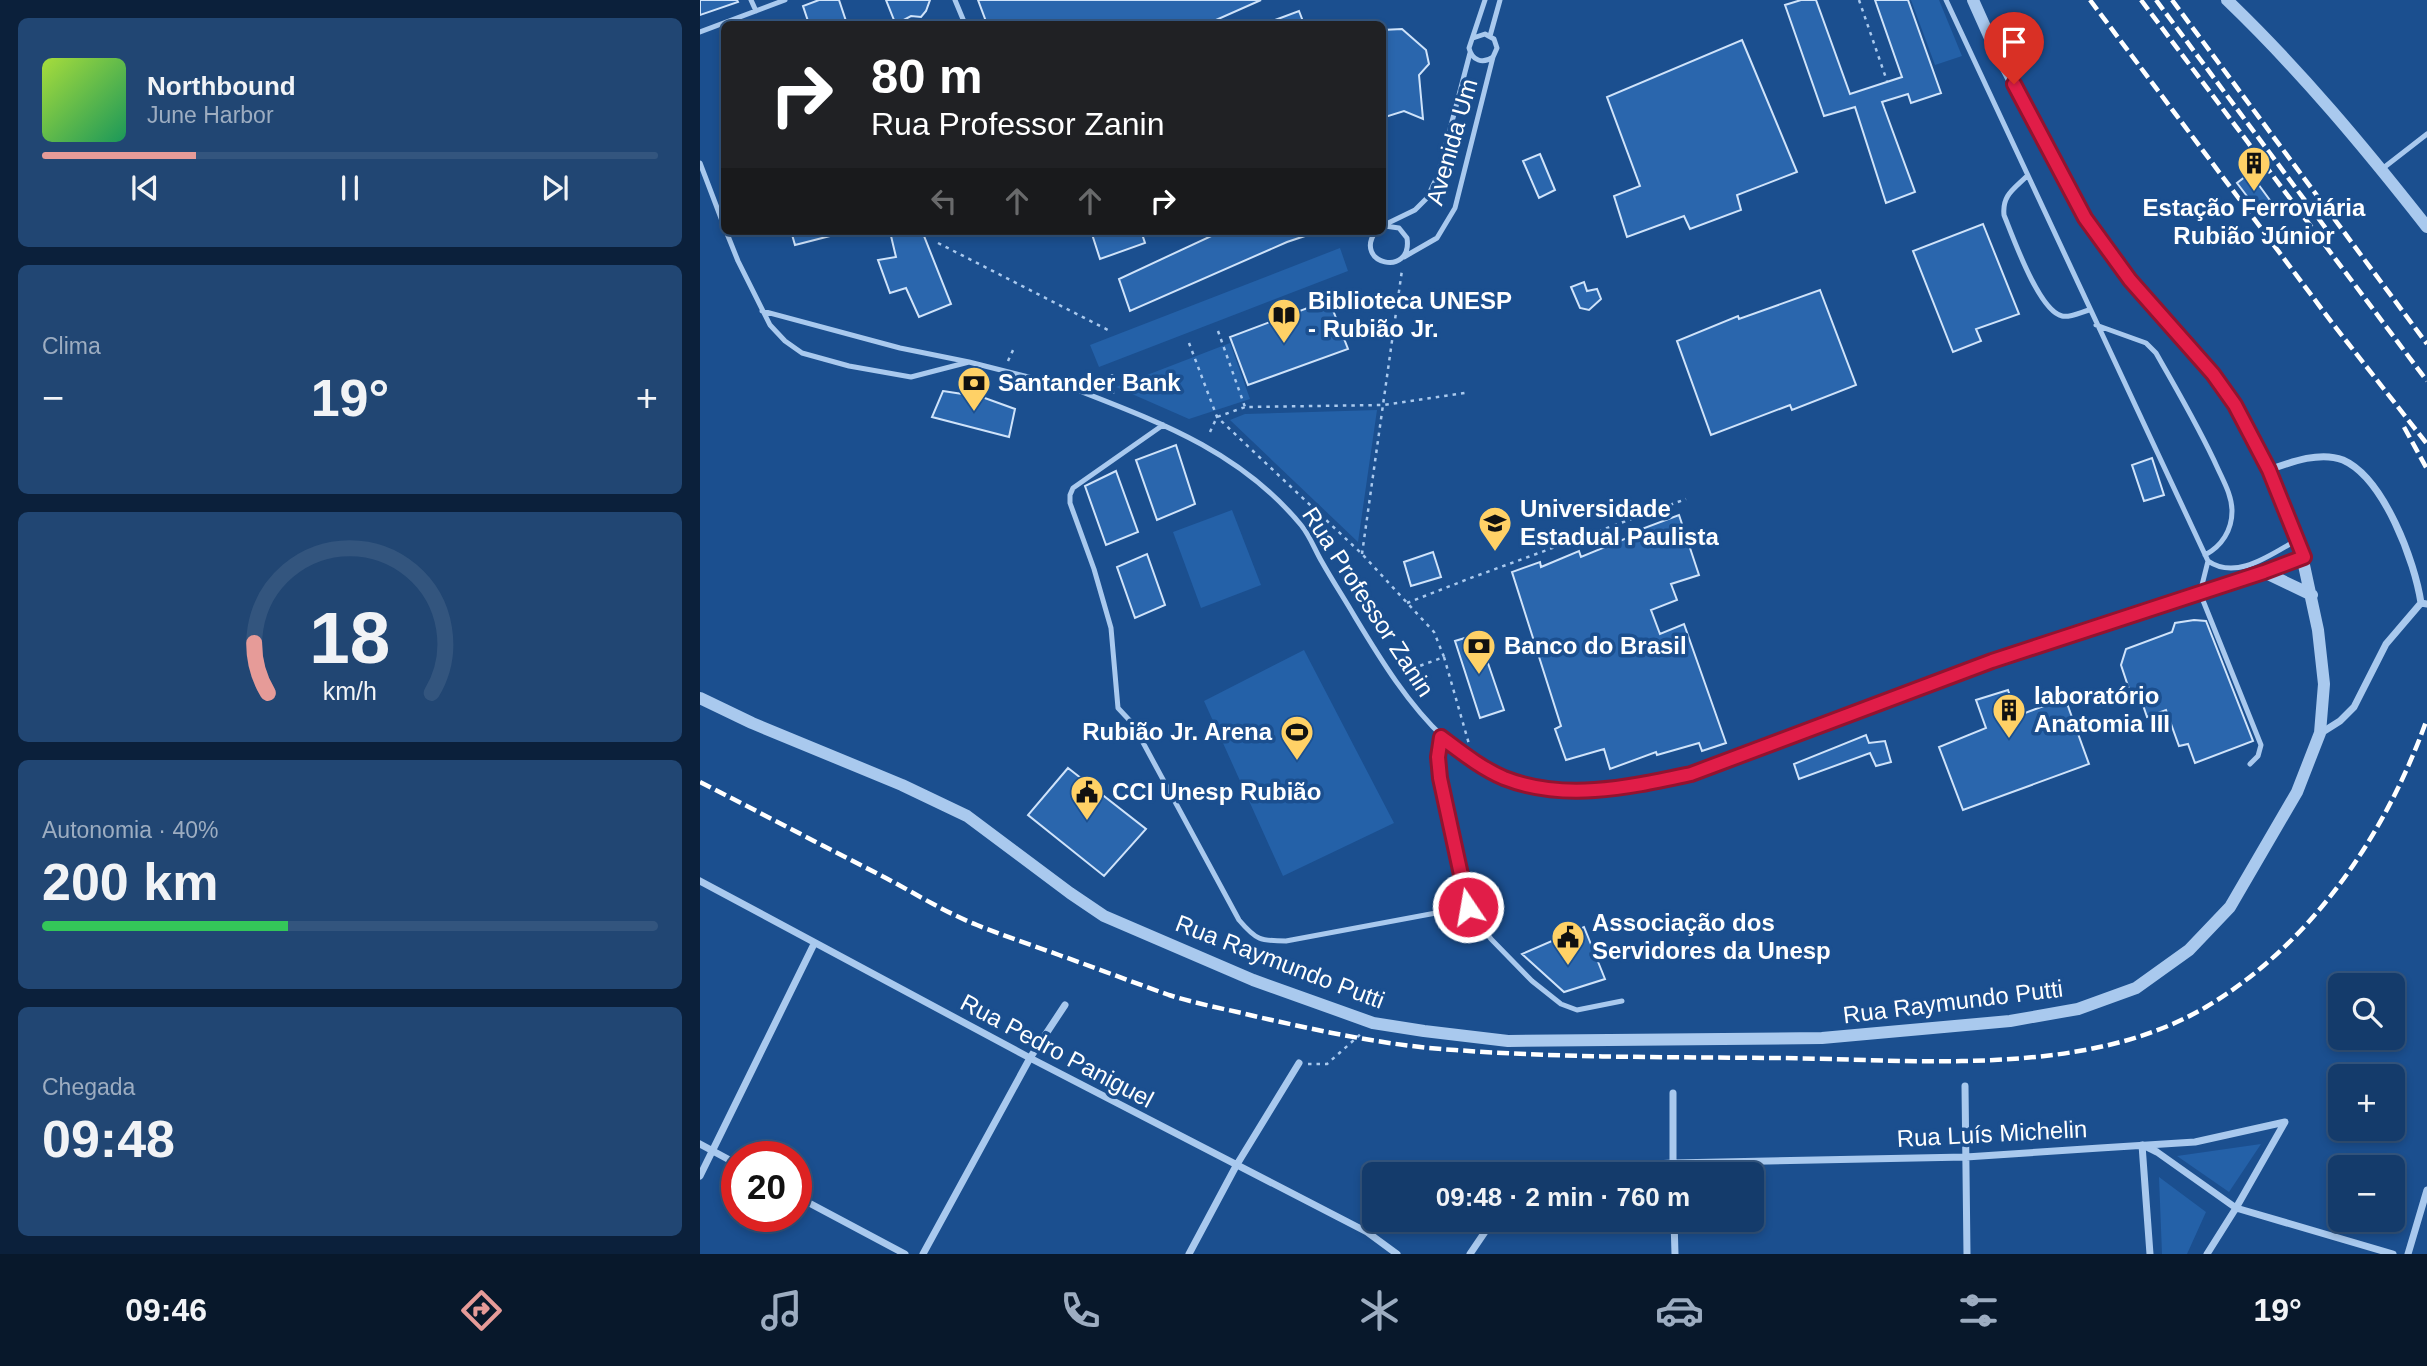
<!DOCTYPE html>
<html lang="pt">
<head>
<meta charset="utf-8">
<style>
  :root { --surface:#143b6b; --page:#214673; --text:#f1f3f6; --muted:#9dadc1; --line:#33557e; --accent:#e69b98 }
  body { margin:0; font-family:Arial,sans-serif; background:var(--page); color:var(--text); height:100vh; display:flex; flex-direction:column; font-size:26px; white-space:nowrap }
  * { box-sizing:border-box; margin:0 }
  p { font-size:23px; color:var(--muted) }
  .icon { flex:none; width:38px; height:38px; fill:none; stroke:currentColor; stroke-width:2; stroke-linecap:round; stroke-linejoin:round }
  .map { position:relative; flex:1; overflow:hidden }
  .drawer { display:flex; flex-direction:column; gap:18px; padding:18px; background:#0b203b; width:700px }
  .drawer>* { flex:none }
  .banner { position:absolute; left:21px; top:21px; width:665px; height:214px; border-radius:10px; box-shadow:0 4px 10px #0003,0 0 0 2px var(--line); background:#202124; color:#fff; overflow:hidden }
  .tools { position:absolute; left:1628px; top:973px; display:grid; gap:14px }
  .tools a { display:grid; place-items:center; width:77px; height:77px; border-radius:10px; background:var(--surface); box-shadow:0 4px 10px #0003,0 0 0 2px var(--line); font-size:35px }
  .speed { position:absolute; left:21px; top:1141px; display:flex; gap:14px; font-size:35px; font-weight:700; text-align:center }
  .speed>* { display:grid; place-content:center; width:91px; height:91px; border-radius:50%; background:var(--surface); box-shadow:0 4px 10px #0003,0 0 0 2px var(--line); line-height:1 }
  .speed .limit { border:10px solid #d22; background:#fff; color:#111 }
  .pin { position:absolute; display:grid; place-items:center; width:60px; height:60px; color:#fff; margin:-72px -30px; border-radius:50% 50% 50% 0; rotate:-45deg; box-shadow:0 0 7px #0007 }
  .pin .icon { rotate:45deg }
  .me { position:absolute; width:77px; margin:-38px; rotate:348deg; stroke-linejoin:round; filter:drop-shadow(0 0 5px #0008) }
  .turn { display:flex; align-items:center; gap:24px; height:147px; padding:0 35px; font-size:32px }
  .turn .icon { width:91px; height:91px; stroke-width:2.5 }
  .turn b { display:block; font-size:49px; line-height:60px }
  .lanes { display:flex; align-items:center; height:66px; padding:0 35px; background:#0003; justify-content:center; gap:35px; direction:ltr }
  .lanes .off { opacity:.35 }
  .big { font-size:52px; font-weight:600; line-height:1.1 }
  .drawer .card { flex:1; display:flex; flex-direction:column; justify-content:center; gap:10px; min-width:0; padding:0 24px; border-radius:10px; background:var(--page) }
  .drawer .dial { align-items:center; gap:0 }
  .dial svg { height:182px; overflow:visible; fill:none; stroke:var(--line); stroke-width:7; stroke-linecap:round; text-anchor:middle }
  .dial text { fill:var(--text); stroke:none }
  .song { display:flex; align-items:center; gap:21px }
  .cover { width:84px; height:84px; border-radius:10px; background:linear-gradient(135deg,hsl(80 70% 55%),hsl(150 70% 35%)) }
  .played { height:7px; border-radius:4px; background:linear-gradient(90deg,var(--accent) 25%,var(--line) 25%) }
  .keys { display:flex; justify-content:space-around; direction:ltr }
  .heat { display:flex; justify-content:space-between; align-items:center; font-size:38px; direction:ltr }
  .charge { height:10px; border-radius:5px; background:linear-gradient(90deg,#34c759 40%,var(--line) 0) }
  .trip { position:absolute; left:662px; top:1162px; width:402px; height:70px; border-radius:10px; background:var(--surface); box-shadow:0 4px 10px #0003,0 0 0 2px var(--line); font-weight:600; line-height:70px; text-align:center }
  .tabs { display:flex; height:112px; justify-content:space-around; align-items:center; background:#08182b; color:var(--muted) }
  .tabs .icon { width:49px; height:49px }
  .tabs .current { color:var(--accent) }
  .tabs b { font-size:32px; color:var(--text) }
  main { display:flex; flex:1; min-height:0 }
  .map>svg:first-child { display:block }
  .green { fill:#2461a8 }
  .building { fill:#2a66ad; stroke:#cfe3fa; stroke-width:2 }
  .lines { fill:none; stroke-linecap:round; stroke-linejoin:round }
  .path { stroke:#a9c9ee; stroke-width:2.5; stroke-dasharray:3.5 5; stroke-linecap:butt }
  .service { stroke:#a9c9ee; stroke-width:5 }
  .minor { stroke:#a9c9ee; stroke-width:7 }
  .tertiary { stroke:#a9c9ee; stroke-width:12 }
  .rail { stroke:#fff; stroke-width:4.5; stroke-dasharray:12 5; stroke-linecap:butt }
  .route-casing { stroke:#92132f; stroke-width:18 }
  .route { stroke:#e11d48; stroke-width:12 }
  .labels { text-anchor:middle; stroke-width:7; stroke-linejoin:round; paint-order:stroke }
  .street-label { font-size:24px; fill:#fff; stroke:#1b4f8f }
  .poi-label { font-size:24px; font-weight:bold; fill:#fff; stroke:#1b4f8f; text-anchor:start }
</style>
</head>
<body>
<main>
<section class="drawer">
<div class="card">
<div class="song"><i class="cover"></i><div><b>Northbound</b><p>June Harbor</p></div></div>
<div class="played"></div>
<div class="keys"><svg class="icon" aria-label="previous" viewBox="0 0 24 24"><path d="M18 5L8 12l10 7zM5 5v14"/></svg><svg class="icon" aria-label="pause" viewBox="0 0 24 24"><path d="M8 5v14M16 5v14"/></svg><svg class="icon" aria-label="next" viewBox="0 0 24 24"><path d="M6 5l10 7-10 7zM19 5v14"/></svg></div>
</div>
<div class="card"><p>Clima</p>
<div class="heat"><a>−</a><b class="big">19°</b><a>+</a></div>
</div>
<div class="card dial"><svg viewBox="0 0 100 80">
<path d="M14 69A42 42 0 1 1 86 69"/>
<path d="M14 69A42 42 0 0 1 8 47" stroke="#e69b98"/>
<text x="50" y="56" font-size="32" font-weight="700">18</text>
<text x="50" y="72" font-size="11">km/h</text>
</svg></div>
<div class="card"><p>Autonomia · 40%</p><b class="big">200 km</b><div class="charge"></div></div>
<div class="card"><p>Chegada</p><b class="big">09:48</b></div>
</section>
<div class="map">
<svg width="1727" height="1254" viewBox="0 0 1727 1254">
  <rect width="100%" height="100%" fill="#1b4f8f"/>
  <path class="green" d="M1211,0h28l23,56 -27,9z
    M640,248l8,23 -249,96 -9,-22z
    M530,343l20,56 -61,20 -73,-32z
    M677,410l-19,132 -128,-122 15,-6z
    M532,510l29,75 -60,23 -28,-76z
    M604,650l90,173 -111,53 -79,-175z
    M1561,1144l-32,48 -52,-36z
    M1459,1177l47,35 -19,42h-25z"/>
  <path class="building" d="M0,0h37l1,2 -38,13z
    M119,0h20l8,24h-38l-6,-18z
    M186,0h44l-4,11 -5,6 -10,-1 -11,6 -6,-2z
    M278,0h283l-54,24h-220z
    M1101,0h15l34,94 52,-17 -27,-77h33l33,93 -30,10 -3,-9 -26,8 33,90 -29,11 -31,-96 -31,9 -39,-111z
    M599,11l5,13h-37v-1z
    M702,29l24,21 3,14 -10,11 4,44 -19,-8 -22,7v-88z
    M1042,40l55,132 -60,23 4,15 -51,19 -6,-13 -57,21 -13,-41 26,-10 -33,-89z
    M840,154l15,36 -16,8 -16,-37z
    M1550,173l22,30 -13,9 -22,-29z
    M1283,224l36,90 -43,15 5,12 -28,11 -40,-101z
    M91,231h42l1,4 -39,10z
    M208,231h14l29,73 -32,13 -13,-29 -16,5 -12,-33 18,-3 -5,-21z
    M391,231h50l4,12 -45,16z
    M522,231l92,2 -27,9 -157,69 -11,-32z
    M884,282l3,9 10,-2 4,10 -12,11 -9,-2 -9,-21z
    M1120,290l36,95 -64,25 -2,-5 -79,30 -34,-94 61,-25 1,3z
    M629,300l19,49 -100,36 -18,-48z
    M243,391l39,6 33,12 -6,28 -77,-20z
    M476,445l19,59 -38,16 -21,-60z
    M1452,458l12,37 -20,6 -12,-36z
    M416,471l22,61 -32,13 -21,-59z
    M979,515l20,60 -28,9 6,16 -26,10 9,24 24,-10 42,119 -24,8 -3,-8 -42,12 -1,-3 -46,17 -6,-20 -38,11 -11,-31 6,-3 -49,-154 28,-10 1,5 38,-16 2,6 51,-21 -1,-3z
    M733,552l8,25 -30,9 -7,-24z
    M447,554l18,51 -30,13 -18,-51z
    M1494,620l12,1 47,120 -58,22 -7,-19 -9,2 -13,-36 -19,7 -6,-18 -8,2 -12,-36 5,-16 46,-17 3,-9z
    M778,634l26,76 -24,8 -25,-77z
    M1308,690l9,26 48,-18 24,66 -126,46 -24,-63 47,-19 -10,-28z
    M1166,735l3,8 16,-2 6,21 -15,4 -6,-13 -71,26 -5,-15z
    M368,768l78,61 -42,47 -76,-61z
    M884,927l21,52 -41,13 -42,-38z"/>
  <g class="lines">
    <path class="path" d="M1159,0l28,81
      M238,243l172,88
      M518,331l27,76 139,-2 81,-12
      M489,343l28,74 145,137 72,78 10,25 -30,11
      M308,361l6,-13
      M412,374l1,20
      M510,432l7,-15 28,-10
      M662,554l40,-284
      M707,603l61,-24 218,-80
      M744,657l25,87
      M608,1064h19l36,-32"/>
    <path class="service" d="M51,0l5,11
      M255,0l10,24
      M1246,0l262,561
      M0,32l85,-32
      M790,36l10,-36
      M773,38l12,-4 9,5 3,9 -4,9c-10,7 -21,4 -24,-9l16,-48
      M0,163l24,63
      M1682,169l45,-35
      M1327,176c-13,13 -25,19 -23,39 9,22 35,96 58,101 8,2 19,-4 27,-6
      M682,226l33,-16 12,-12 11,-23 32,-122
      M26,231l12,30 32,64 15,16 17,12 47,13 62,11 58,-15
      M676,231c-24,33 37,47 31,7l-8,-10 -14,-2
      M704,257l33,-19 18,-30 38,-151
      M62,311l138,37 69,14 95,24
      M1396,325l50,18 10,10c22,39 44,76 62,116 6,13 14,27 14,42 0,19 -10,35 -27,44
      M372,388c87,34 168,63 229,137 9,11 14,25 21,37 10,18 22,36 33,55 53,88 109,176 226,175 37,-1 74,-10 110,-19l301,-112 309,-103
      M463,425l-90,63 -3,7v8l24,66 17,59 7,80 15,16 106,196c17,20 21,21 47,21l182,-34
      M1508,561c29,20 63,-7 89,-21
      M1500,593l61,152 -3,11 -8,8
      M1500,593l8,-32
      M741,737l-3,20 2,21 28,129 23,32 41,42 29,23 16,6 45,-9"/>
    <path class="minor" d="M1569,470c22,-8 51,-19 74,-10 41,18 72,102 78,143
      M1621,733l19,-12 14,-14 32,-63 35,-41 6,1
      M0,881l330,177 337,174 30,22
      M1265,1086l2,168
      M0,1144l37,20
      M1442,1145l8,109
      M1443,1145l14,7 79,56 157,46
      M846,1174l17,-5 110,-6 293,-6 134,-9 95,-6 90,-20 -49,86 -29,46
      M973,1174v-81
      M0,1176l114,-232
      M96,1196l109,58
      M974,1220l1,34
      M223,1254l107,-196 35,-53
      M489,1254l47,-88 63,-103
      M770,1254l23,-34
      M1708,1254l19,-64"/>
    <path class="tertiary" d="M1527,0c73,70 138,148 200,227
      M1564,572l48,23
      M0,698l52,25 150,62 65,31 103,77 34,23 149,64 120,43 51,8 84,10 314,-3 188,-17 68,-12 58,-21 53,-38 41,-43 67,-115 23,-59 4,-49 -6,-54 -19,-88 -30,-72 -34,-65 -23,-31 -82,-94 -45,-62 -95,-180 -17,-38"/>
    <path class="rail" d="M1390,0l243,324 94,120
      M1441,0l286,381
      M1456,0l171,230
      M1472,0l255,344
      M1704,427l23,42
      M0,782c61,31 121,63 182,94 31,16 62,36 95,49 27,11 55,20 82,30 37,13 73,27 110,40 28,9 57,14 85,21 66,15 134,30 201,34 107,8 215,7 322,8 136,1 307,21 429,-51 106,-63 180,-173 221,-288"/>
  </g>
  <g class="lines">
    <defs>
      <path id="route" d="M768,907l-28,-129 -2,-21 3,-20c20,15 40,31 63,41 61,24 126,9 187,-4l301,-113 272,-89 40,-15 -35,-87 -34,-65 -22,-31 -83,-94 -45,-62 -71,-134"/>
    </defs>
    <use href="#route" class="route-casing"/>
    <use href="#route" class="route"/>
  </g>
  <defs>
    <symbol id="building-pin" viewBox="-11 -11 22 30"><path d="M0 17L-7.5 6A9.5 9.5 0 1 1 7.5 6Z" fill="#ffd166" stroke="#1b4f8f"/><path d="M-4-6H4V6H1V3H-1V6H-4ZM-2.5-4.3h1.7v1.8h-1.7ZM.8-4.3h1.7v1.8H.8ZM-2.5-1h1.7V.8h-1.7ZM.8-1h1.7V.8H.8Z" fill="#111"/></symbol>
    <symbol id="library-pin" viewBox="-11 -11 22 30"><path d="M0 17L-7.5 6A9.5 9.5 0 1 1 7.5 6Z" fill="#ffd166" stroke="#1b4f8f"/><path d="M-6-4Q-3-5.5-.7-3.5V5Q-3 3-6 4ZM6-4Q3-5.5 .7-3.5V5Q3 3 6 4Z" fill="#111"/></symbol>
    <symbol id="bank-pin" viewBox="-11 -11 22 30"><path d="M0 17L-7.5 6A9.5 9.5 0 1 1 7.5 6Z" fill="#ffd166" stroke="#1b4f8f"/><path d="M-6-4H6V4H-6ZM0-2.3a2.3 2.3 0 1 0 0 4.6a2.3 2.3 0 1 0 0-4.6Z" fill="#111"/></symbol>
    <symbol id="university-pin" viewBox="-11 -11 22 30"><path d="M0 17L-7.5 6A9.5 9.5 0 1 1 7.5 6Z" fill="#ffd166" stroke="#1b4f8f"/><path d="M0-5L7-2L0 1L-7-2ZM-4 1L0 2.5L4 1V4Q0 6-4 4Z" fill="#111"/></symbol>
    <symbol id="stadium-pin" viewBox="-11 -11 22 30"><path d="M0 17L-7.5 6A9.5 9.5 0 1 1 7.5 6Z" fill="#ffd166" stroke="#1b4f8f"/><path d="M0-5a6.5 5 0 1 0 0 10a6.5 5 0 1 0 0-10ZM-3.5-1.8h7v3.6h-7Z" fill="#111"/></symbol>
    <symbol id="civic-pin" viewBox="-11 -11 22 30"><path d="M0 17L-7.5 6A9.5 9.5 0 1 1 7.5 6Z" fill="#ffd166" stroke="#1b4f8f"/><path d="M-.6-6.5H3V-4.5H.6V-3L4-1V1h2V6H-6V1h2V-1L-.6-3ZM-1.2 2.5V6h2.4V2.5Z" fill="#111"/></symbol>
  </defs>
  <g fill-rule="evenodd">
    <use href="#building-pin" x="1535" y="144" width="38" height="52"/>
    <use href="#library-pin" x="565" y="296" width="38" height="52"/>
    <use href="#bank-pin" x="255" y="364" width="38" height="52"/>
    <use href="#university-pin" x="776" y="504" width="38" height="52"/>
    <use href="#bank-pin" x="760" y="627" width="38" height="52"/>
    <use href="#building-pin" x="1290" y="691" width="38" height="52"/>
    <use href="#stadium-pin" x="578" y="713" width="38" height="52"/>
    <use href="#civic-pin" x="368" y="773" width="38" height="52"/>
    <use href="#civic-pin" x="849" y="918" width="38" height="52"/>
  </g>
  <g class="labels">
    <g class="street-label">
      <text transform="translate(752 142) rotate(-74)" y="8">Avenida Um</text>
      <text transform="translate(668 602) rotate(57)" y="8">Rua Professor Zanin</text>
      <text transform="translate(580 962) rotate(21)" y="8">Rua Raymundo Putti</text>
      <text transform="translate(1253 1002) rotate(-7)" y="8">Rua Raymundo Putti</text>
      <text transform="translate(357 1051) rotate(28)" y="8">Rua Pedro Paniguel</text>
      <text transform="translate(1292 1134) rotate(-3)" y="8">Rua Luís Michelin</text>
    </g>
    <g class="poi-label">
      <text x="1554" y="216" text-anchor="middle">Estação Ferroviária<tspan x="1554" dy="28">Rubião Júnior</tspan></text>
      <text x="608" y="309">Biblioteca UNESP<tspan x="608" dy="28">- Rubião Jr.</tspan></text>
      <text x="298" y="391">Santander Bank</text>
      <text x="820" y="517">Universidade<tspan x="820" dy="28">Estadual Paulista</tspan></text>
      <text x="804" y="654">Banco do Brasil</text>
      <text x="1334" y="704">laboratório<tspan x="1334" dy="28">Anatomia III</tspan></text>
      <text x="572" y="740" text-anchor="end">Rubião Jr. Arena</text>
      <text x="412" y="800">CCI Unesp Rubião</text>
      <text x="892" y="931">Associação dos<tspan x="892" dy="28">Servidores da Unesp</tspan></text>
    </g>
  </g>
</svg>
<div class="tools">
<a><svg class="icon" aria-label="search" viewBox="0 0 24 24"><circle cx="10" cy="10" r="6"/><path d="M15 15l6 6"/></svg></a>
<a>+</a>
<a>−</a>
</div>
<div class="speed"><div class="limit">20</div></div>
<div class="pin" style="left:1314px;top:84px;background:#d93025"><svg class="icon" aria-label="arrive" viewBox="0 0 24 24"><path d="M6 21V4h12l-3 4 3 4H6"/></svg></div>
<svg class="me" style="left:768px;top:907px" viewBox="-20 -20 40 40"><circle r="17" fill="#e11d48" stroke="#fff" stroke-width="3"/><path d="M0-11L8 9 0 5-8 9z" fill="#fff"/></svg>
<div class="trip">09:48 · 2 min · 760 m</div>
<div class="banner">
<div class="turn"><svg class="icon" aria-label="right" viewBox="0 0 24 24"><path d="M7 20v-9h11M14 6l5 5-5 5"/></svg><div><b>80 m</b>Rua Professor Zanin</div></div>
<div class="lanes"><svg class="icon off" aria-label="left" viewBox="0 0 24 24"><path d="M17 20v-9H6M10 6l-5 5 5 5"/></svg><svg class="icon off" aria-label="ahead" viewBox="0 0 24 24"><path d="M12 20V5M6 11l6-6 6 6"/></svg><svg class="icon off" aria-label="ahead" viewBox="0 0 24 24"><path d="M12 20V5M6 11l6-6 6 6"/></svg><svg class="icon" aria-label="right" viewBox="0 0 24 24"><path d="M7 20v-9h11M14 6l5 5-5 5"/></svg></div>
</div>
</div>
</main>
<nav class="tabs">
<b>09:46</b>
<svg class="icon current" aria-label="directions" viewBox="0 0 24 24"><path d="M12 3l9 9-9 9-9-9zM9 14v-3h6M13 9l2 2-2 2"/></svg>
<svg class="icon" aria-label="music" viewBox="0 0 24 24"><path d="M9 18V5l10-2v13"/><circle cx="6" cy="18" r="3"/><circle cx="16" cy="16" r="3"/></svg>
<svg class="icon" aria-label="phone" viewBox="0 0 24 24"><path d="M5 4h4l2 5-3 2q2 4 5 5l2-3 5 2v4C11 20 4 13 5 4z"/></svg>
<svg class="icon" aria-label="climate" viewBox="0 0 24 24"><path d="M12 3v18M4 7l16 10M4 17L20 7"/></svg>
<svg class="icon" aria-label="car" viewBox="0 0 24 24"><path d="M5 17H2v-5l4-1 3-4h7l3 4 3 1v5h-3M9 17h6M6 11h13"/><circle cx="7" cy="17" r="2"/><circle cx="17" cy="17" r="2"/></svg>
<svg class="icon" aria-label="filters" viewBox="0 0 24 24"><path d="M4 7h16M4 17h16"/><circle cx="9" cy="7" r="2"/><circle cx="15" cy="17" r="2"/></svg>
<b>19°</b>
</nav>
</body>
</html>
